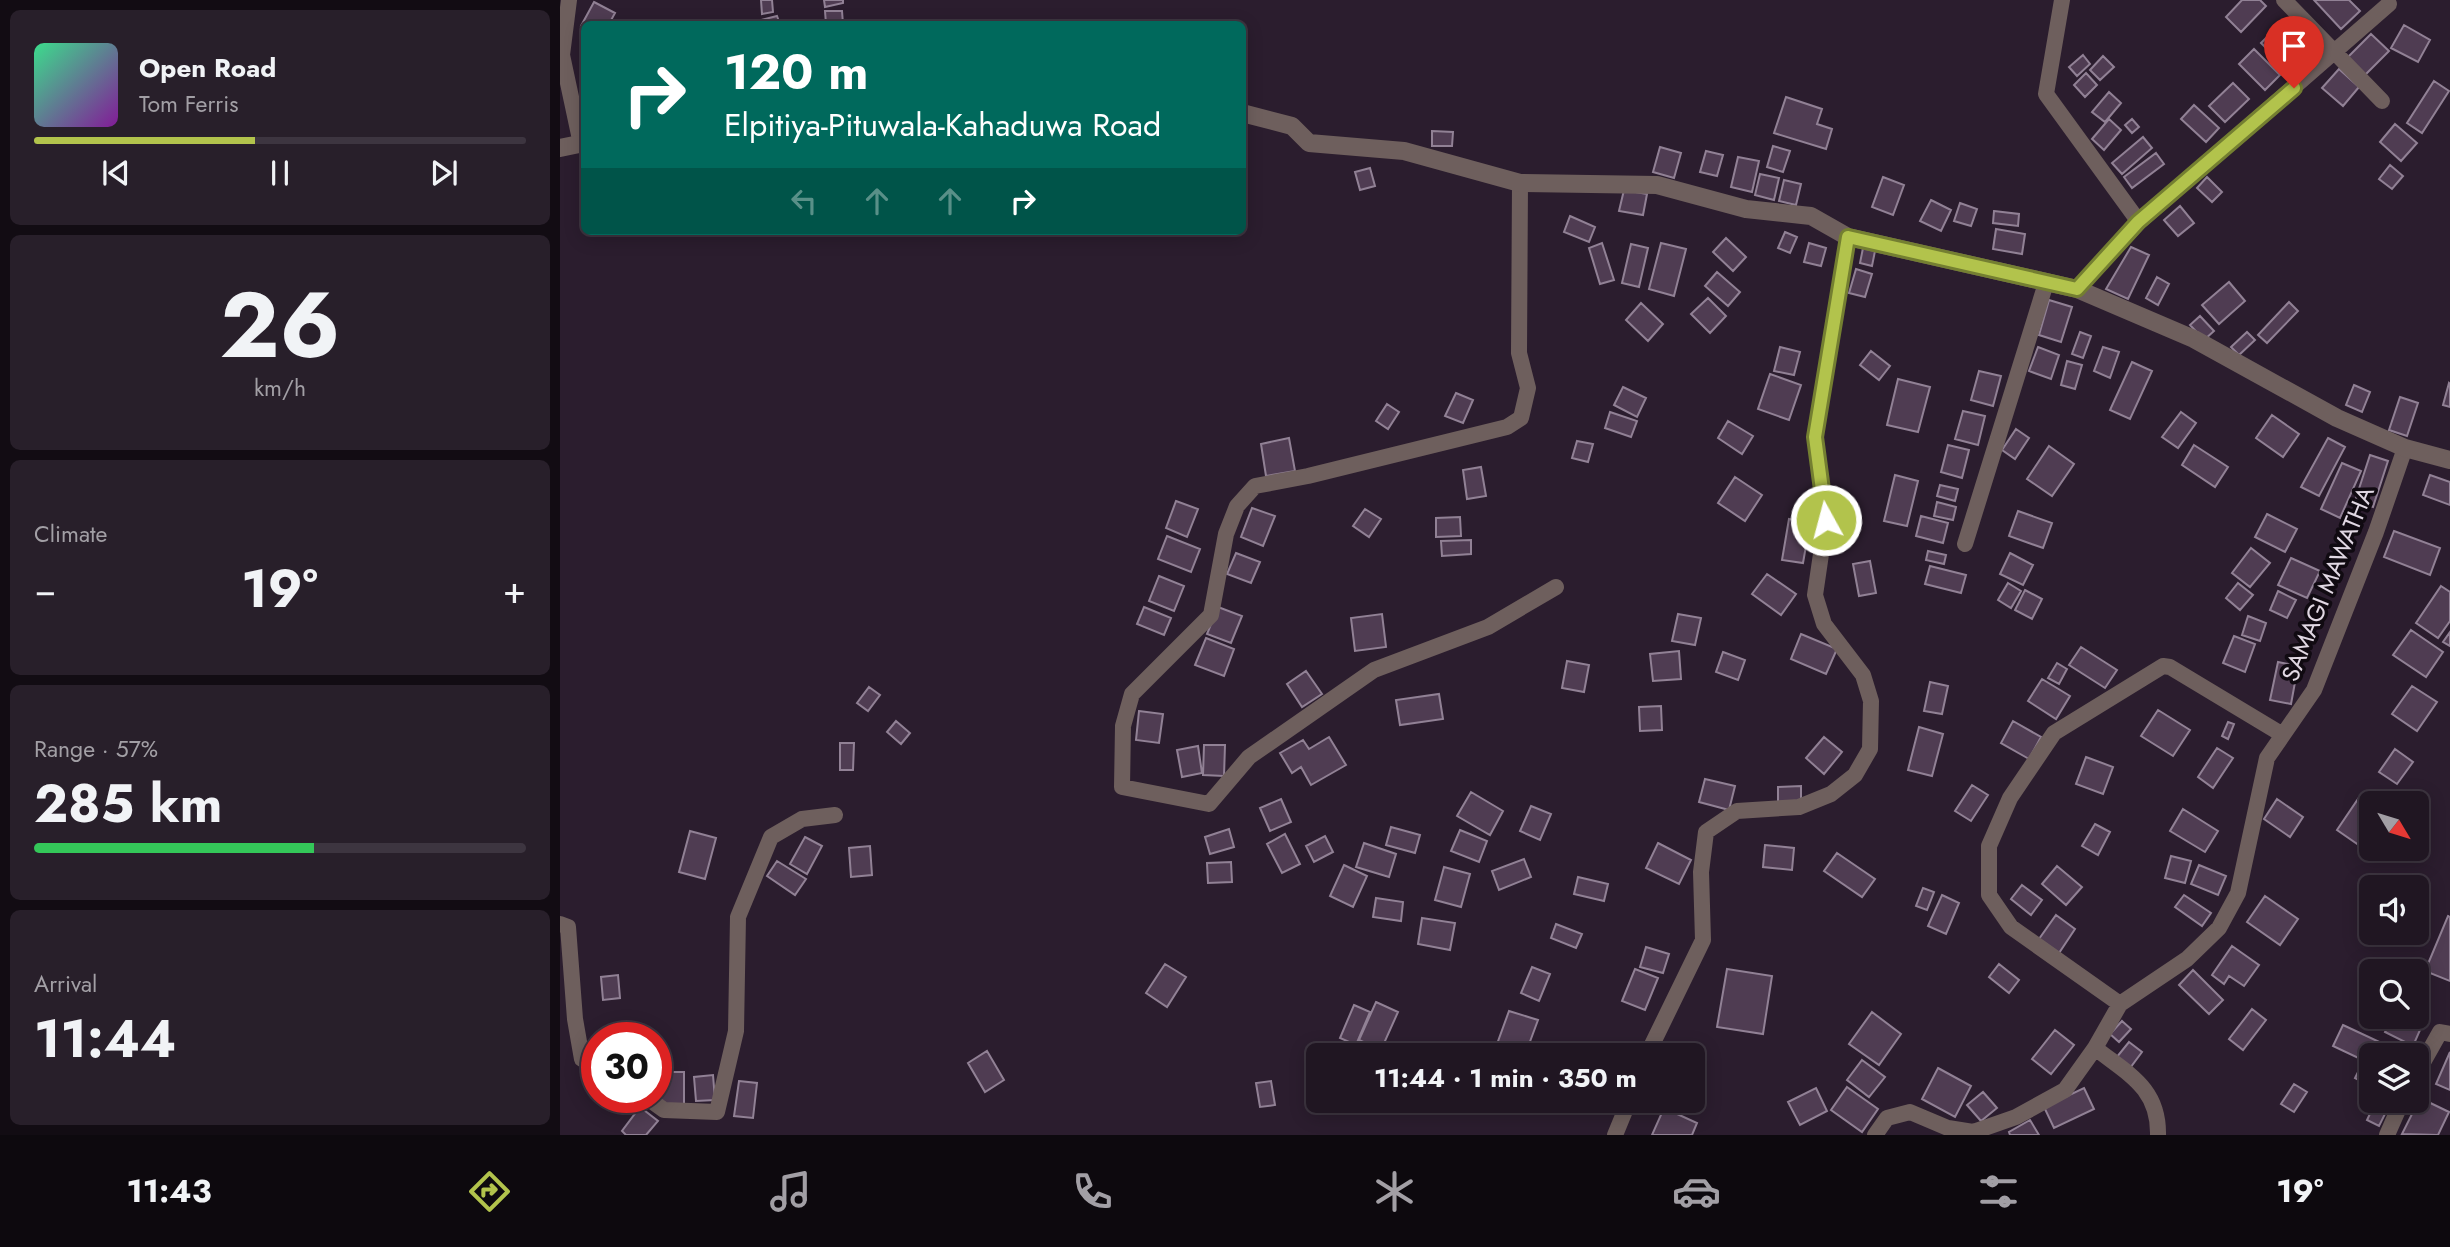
<!DOCTYPE html>
<html lang="en">
<head>
<meta charset="utf-8">
<style>
  :root { --surface:#201622; --page:#281f2a; --text:#f1f3f6; --muted:#a29fa5; --line:#3d3540; --accent:#b2c34c }
  body { margin:0; font-family:Jost,sans-serif; background:var(--page); color:var(--text); height:100vh; display:flex; flex-direction:column; font-size:26px; white-space:nowrap }
  * { box-sizing:border-box; margin:0 }
  p { font-size:23px; color:var(--muted) }
  .icon { flex:none; width:38px; height:38px; fill:none; stroke:currentColor; stroke-width:2; stroke-linecap:round; stroke-linejoin:round }
  .map { position:relative; flex:1; overflow:hidden }
  .side { display:flex; flex-direction:column; gap:10px; padding:10px; background:#120c13; width:560px }
  .side>* { flex:none }
  .hud { position:absolute; left:21px; top:21px; width:665px; height:214px; border-radius:10px; box-shadow:0 4px 18px #0003,0 0 0 2px var(--line); background:#00695c; color:#fff; overflow:hidden }
  .needle { width:46px; rotate:128deg }
  .tools { position:absolute; left:1799px; top:791px; display:grid; gap:14px }
  .tools a { display:grid; place-items:center; width:70px; height:70px; border-radius:10px; background:var(--surface); box-shadow:0 4px 18px #0003,0 0 0 2px var(--line); font-size:35px }
  .speed { position:absolute; left:21px; top:1022px; display:flex; gap:14px; font-size:35px; font-weight:700; text-align:center }
  .speed>* { display:grid; place-content:center; width:91px; height:91px; border-radius:50%; background:var(--surface); box-shadow:0 4px 18px #0003,0 0 0 2px var(--line); line-height:1 }
  .speed .limit { border:10px solid #d22; background:#fff; color:#111 }
  .pin { position:absolute; display:grid; place-items:center; width:60px; height:60px; color:#fff; margin:-72px -30px; border-radius:50% 50% 50% 0; rotate:-45deg; box-shadow:0 0 7px #0007 }
  .pin .icon { rotate:45deg }
  .me { position:absolute; width:77px; margin:-38px; rotate:353deg; stroke-linejoin:round; filter:drop-shadow(0 0 5px #0008) }
  .turn { display:flex; align-items:center; gap:24px; height:147px; padding:0 28px; font-size:32px }
  .turn .icon { width:91px; height:91px; stroke-width:2.5 }
  .turn b { display:block; font-size:49px; line-height:60px }
  .lanes { display:flex; align-items:center; height:66px; padding:0 28px; background:#0003; justify-content:center; gap:35px; direction:ltr }
  .lanes .off { opacity:.35 }
  .big { font-size:52px; font-weight:700; line-height:1.1 }
  .side .card { flex:1; display:flex; flex-direction:column; justify-content:center; gap:10px; min-width:0; padding:0 24px; border-radius:10px; background:var(--page) }
  .side .dial { align-items:center; gap:0 }
  .dial b { font-size:91px; line-height:1 }
  .song { display:flex; align-items:center; gap:21px }
  .cover { width:84px; height:84px; border-radius:10px; background:linear-gradient(135deg,hsl(150 70% 55%),hsl(290 70% 35%)) }
  .played { height:7px; border-radius:4px; background:linear-gradient(90deg,var(--accent) 45%,var(--line) 45%) }
  .keys { display:flex; justify-content:space-around; direction:ltr }
  .heat { display:flex; justify-content:space-between; align-items:center; font-size:38px; direction:ltr }
  .charge { height:10px; border-radius:5px; background:linear-gradient(90deg,#34c759 57%,var(--line) 0) }
  .trip { position:absolute; left:746px; top:1043px; width:399px; height:70px; border-radius:10px; background:var(--surface); box-shadow:0 4px 18px #0003,0 0 0 2px var(--line); font-weight:700; line-height:70px; text-align:center }
  .dock { display:flex; height:112px; justify-content:space-around; align-items:center; background:#0d090e; color:var(--muted) }
  .dock .icon { width:49px; height:49px }
  .dock .current { color:var(--accent) }
  .dock b { font-size:32px; color:var(--text) }
  main { display:flex; flex:1; min-height:0 }
  .map>svg:first-child { display:block }
  .building { fill:#4f3c52; stroke:#918195; stroke-width:2 }
  .lines { fill:none; stroke-linecap:round; stroke-linejoin:round }
  .minor { stroke:#6e5f5d; stroke-width:16 }
  .tertiary { stroke:#6e5f5d; stroke-width:18 }
  .route-casing { stroke:#747f31; stroke-width:18 }
  .route { stroke:#b2c34c; stroke-width:12 }
  .labels { text-anchor:middle; stroke-width:7; stroke-linejoin:round; paint-order:stroke }
  .street-label { font-size:24px; fill:#e1d8e3; stroke:#100a11 }
</style>
</head>
<body>
<main>
<section class="side">
<div class="card">
<div class="song"><i class="cover"></i><div><b>Open Road</b><p>Tom Ferris</p></div></div>
<div class="played"></div>
<div class="keys"><svg class="icon" aria-label="previous" viewBox="0 0 24 24"><path d="M18 5L8 12l10 7zM5 5v14"/></svg><svg class="icon" aria-label="pause" viewBox="0 0 24 24"><path d="M8 5v14M16 5v14"/></svg><svg class="icon" aria-label="next" viewBox="0 0 24 24"><path d="M6 5l10 7-10 7zM19 5v14"/></svg></div>
</div>
<div class="card dial"><b>26</b><p>km/h</p></div>
<div class="card"><p>Climate</p>
<div class="heat"><a>−</a><b class="big">19°</b><a>+</a></div>
</div>
<div class="card"><p>Range · 57%</p><b class="big">285 km</b><div class="charge"></div></div>
<div class="card"><p>Arrival</p><b class="big">11:44</b></div>
</section>
<div class="map">
<svg width="1890" height="1135" viewBox="0 0 1890 1135">
  <rect width="100%" height="100%" fill="#2b1d2e"/>
  <path class="building" d="M201,0h11l1,12 -11,2z
    M264,0h19v3l-18,4z
    M1682,0h18l6,6 -25,26 -15,-15z
    M1754,0h35l11,11 -19,18z
    M34,2l21,11 -6,11h-25v4l-3,-2z
    M265,11h17l1,13h-17z
    M217,16l3,8h-27v-2z
    M1722,22l26,26 -21,21 -26,-26z
    M1844,25l26,15 -12,22 -27,-14z
    M1811,34l18,17 -26,26 -18,-17z
    M1694,49l26,26 -15,15 -26,-26z
    M1523,55l7,9 -13,12 -8,-9z
    M1543,56l11,11 -14,13 -10,-10z
    M1779,69l20,18 -16,19 -21,-18z
    M1526,73l11,12 -12,12 -11,-12z
    M1874,81l15,10 -27,42 -15,-10z
    M1673,83l16,16 -24,23 -16,-16z
    M1549,92l12,11 -16,19 -13,-10z
    M1226,97l36,12 -5,15 15,5 -6,20 -52,-16z
    M1634,105l25,23 -13,14 -25,-23z
    M1549,119l12,11 -17,20 -12,-11z
    M1572,119l7,8 -7,6 -7,-8z
    M1835,124l22,19 -16,18 -21,-19z
    M872,131l21,1 -1,14h-20z
    M1583,137l9,11 -30,26 -10,-11z
    M1213,146l17,5 -7,21 -16,-5z
    M1100,147l21,6 -7,25 -21,-6z
    M1146,151l17,4 -6,21 -17,-4z
    M1596,153l8,11 -32,24 -8,-11z
    M1178,157l21,4 -7,31 -21,-5z
    M1830,165l13,11 -11,13 -13,-10z
    M810,168l5,18 -15,4 -5,-18z
    M1200,174l19,4 -5,22 -19,-5z
    M1323,177l21,8 -11,30 -21,-8z
    M1647,177l15,15 -10,10 -15,-14z
    M1224,180l17,4 -5,21 -17,-4z
    M1064,190l23,4 -4,21 -24,-4z
    M1371,200l20,10 -10,21 -21,-10z
    M1400,203l17,6 -6,17 -17,-5z
    M1620,206l14,17 -16,13 -14,-16z
    M1434,211l25,3 -1,12 -25,-3z
    M1010,216l25,11 -6,15 -25,-10z
    M1436,229l29,5 -3,20 -29,-5z
    M1225,232l12,5 -7,16 -12,-5z
    M1166,238l20,19 -13,14 -20,-19z
    M1042,243l12,37 -14,4 -11,-36z
    M1101,243l25,6 -12,47 -25,-7z
    M1249,243l17,5 -5,18 -17,-4z
    M1071,244l17,4 -9,39 -17,-4z
    M1571,247l18,8 -21,44 -22,-10z
    M1303,248l12,3 -3,15 -12,-3z
    M1296,269l16,5 -7,23 -16,-4z
    M1157,272l23,20 -12,14 -23,-20z
    M1597,277l12,7 -11,21 -12,-7z
    M1669,282l16,19 -26,23 -17,-19z
    M1148,298l18,18 -16,17 -19,-19z
    M1489,300l23,7 -11,35 -22,-7z
    M1729,302l9,9 -31,32 -9,-8z
    M1081,303l22,21 -15,17 -22,-21z
    M1640,316l14,15 -10,9 -14,-15z
    M1520,332l11,4 -8,22 -11,-4z
    M1687,332l8,8 -16,15 -8,-8z
    M1220,347l20,5 -6,23 -20,-4z
    M1478,347l21,8 -8,24 -22,-8z
    M1543,347l16,5 -9,26 -16,-7z
    M1311,351l19,15 -11,14 -19,-15z
    M1507,361l15,4 -7,24 -14,-4z
    M1572,362l20,9 -22,48 -20,-9z
    M1419,371l22,5 -8,30 -22,-6z
    M1210,374l31,11 -12,35 -31,-11z
    M1338,379l32,8 -12,45 -31,-7z
    M1889,383l1,1v23l-7,-2z
    M1794,385l16,7 -8,20 -16,-7z
    M1063,387l23,11 -9,19 -23,-12z
    M896,393l17,7 -10,23 -18,-7z
    M1840,397l18,6 -11,33 -18,-6z
    M827,404l12,8 -11,17 -12,-8z
    M1403,411l22,5 -7,29 -23,-6z
    M1050,412l27,9 -6,16 -26,-9z
    M1621,412l15,11 -18,25 -16,-11z
    M1712,415l27,19 -16,23 -27,-19z
    M1168,421l25,15 -11,18 -24,-16z
    M1456,429l13,9 -14,21 -13,-9z
    M729,438l6,33 -29,5 -5,-32z
    M1768,438l17,9 -26,49 -18,-9z
    M1017,441l16,3 -5,18 -16,-4z
    M1388,445l21,5 -7,28 -21,-6z
    M1634,445l34,22 -13,20 -33,-22z
    M1489,446l25,18 -22,32 -25,-17z
    M1810,455l18,6 -15,46 -18,-6z
    M1782,463l19,8 -21,47 -19,-9z
    M921,467l5,29 -19,3 -4,-29z
    M1335,475l23,6 -11,45 -23,-5z
    M1870,475l20,7v23l-27,-10z
    M1175,477l27,18 -17,26 -27,-18z
    M1380,485l18,4 -3,12 -18,-5z
    M616,501l22,8 -11,28 -21,-9z
    M1377,502l19,5 -3,13 -19,-4z
    M692,508l23,8 -12,30 -22,-9z
    M805,509l16,10 -12,18 -16,-11z
    M1458,511l34,12 -9,25 -34,-12z
    M1707,514l30,15 -12,23 -30,-15z
    M1361,516l27,7 -5,20 -27,-7z
    M900,517l1,19 -25,1v-19z
    M1229,519l21,4 -7,40 -21,-3z
    M1834,531l46,17 -10,27 -46,-18z
    M607,536l33,13 -9,23 -33,-13z
    M911,540v14l-29,2 -1,-15z
    M1691,548l19,15 -20,24 -18,-14z
    M1368,551l18,4 -2,9 -18,-4z
    M676,553l24,9 -9,21 -24,-9z
    M1450,553l23,12 -10,20 -23,-11z
    M1731,558l29,13 -13,27 -29,-13z
    M1310,561l6,32 -17,3 -6,-32z
    M1370,566l36,9 -5,18 -36,-9z
    M1207,574l29,20 -15,21 -29,-21z
    M599,576l25,10 -10,25 -25,-10z
    M1448,583l13,8 -10,17 -13,-8z
    M1678,583l15,12 -13,15 -14,-12z
    M1881,586l9,6v29l-12,17 -22,-15z
    M1465,590l17,9 -10,20 -17,-9z
    M1718,591l18,9 -9,18 -17,-8z
    M584,607l27,11 -7,17 -27,-11z
    M658,607l24,9 -11,27 -24,-9z
    M822,614l4,33 -31,4 -4,-33z
    M1118,614l23,4 -6,27 -23,-4z
    M1688,616l18,7 -6,18 -18,-6z
    M1851,630l32,22 -17,25 -33,-22z
    M1890,632v14l-7,-4z
    M1241,634l36,15 -11,25 -35,-15z
    M1674,636l21,8 -10,28 -22,-9z
    M646,638l28,11 -10,27 -29,-11z
    M1521,647l36,23 -12,18 -36,-23z
    M1119,651l2,28 -28,2 -3,-27z
    M1163,652l22,8 -7,20 -22,-8z
    M1007,661l22,4 -5,27 -22,-4z
    M1718,662l20,4 -7,38 -21,-4z
    M1497,663l10,6 -8,15 -11,-6z
    M746,671l16,23 -20,13 -15,-23z
    M1482,679l28,17 -14,23 -28,-18z
    M1370,682l18,4 -6,28 -18,-3z
    M1852,686l25,16 -20,29 -25,-17z
    M309,687l11,8 -12,16 -11,-8z
    M879,694l4,25 -43,6 -4,-25z
    M1101,706l1,24 -22,1 -1,-24z
    M1598,710l32,20 -17,26 -32,-20z
    M579,711l24,3 -4,29 -23,-3z
    M336,721l14,12 -9,11 -14,-12z
    M1453,721l28,16 -12,22 -28,-16z
    M1668,722l6,2 -6,15 -6,-3z
    M1359,727l24,7 -11,42 -24,-6z
    M769,737l17,28 -35,20 -10,-18 -9,6 -12,-20 23,-13 6,9z
    M1264,737l18,15 -18,22 -18,-16z
    M280,743h14l-1,27h-13z
    M644,745h21l-1,31 -21,-1z
    M638,746l4,27 -20,4 -5,-27z
    M1657,748l16,10 -20,30 -15,-11z
    M1835,749l18,13 -16,22 -18,-12z
    M1526,757l27,10 -10,27 -27,-10z
    M1145,779l30,7 -6,24 -30,-8z
    M1412,785l16,10 -17,26 -16,-10z
    M1241,786v16l-23,1v-16z
    M911,792l32,19 -13,24 -33,-19z
    M721,799l10,23 -21,9 -10,-23z
    M1717,799l26,18 -13,20 -26,-18z
    M1798,799l13,9v41h15l-7,10 -42,-29z
    M971,806l20,8 -11,26 -20,-9z
    M1623,809l35,22 -13,21 -35,-21z
    M1535,824l15,8 -12,23 -16,-9z
    M831,827l29,8 -5,18 -29,-8z
    M669,829l5,18 -24,7 -5,-17z
    M900,830l27,11 -8,21 -28,-11z
    M130,831l26,7 -11,41 -26,-7z
    M725,834l15,30 -18,9 -15,-29z
    M765,836l8,16 -19,10 -8,-16z
    M245,837l17,9 -15,28 -17,-10z
    M804,843l32,11 -7,23 -33,-10z
    M1098,843l33,17 -12,24 -33,-16z
    M1205,845l29,3 -2,22 -29,-3z
    M310,846l2,29 -21,2 -2,-29z
    M1277,853l38,26 -13,18 -38,-26z
    M1611,856l20,5 -6,22 -20,-5z
    M964,859l7,18 -32,13 -7,-19z
    M217,861l29,18 -11,16 -28,-19z
    M671,862l1,20 -24,1 -1,-20z
    M784,865l23,11 -14,31 -23,-11z
    M1639,865l27,11 -8,19 -27,-11z
    M1497,866l25,21 -16,18 -24,-21z
    M884,867l26,7 -9,33 -26,-7z
    M1018,877l30,7 -4,17 -30,-7z
    M1462,885l20,15 -11,15 -20,-16z
    M1363,888l11,4 -7,18 -11,-4z
    M1382,895l17,8 -13,31 -18,-8z
    M1624,895l27,18 -9,13 -27,-19z
    M1705,896l33,23 -18,26 -33,-23z
    M816,898l27,4 -2,19 -28,-4z
    M1496,915l19,14 -16,24 -20,-14z
    M1888,916l2,1v64l-25,-10z
    M862,918l33,5 -5,27 -32,-6z
    M996,924l26,10 -6,14 -25,-10z
    M1672,946l27,19 -15,21 -15,-10 -5,8 -12,-9z
    M1086,947l23,7 -6,19 -23,-6z
    M605,964l21,13 -19,30 -21,-14z
    M1439,964l20,16 -10,13 -20,-16z
    M972,967l18,7 -11,27 -18,-8z
    M1075,969l23,9 -13,32 -23,-9z
    M1167,969l45,7 -9,58 -46,-7z
    M1633,970l30,30 -14,14 -30,-29z
    M58,975l2,23 -17,2 -2,-23z
    M816,1002l22,10 -17,38 -22,-10z
    M794,1005l16,7 -14,33 -16,-7z
    M1692,1009l14,11 -23,30 -14,-11z
    M949,1011l29,9 -13,35h-32z
    M1312,1012l29,22 -22,31 -30,-21z
    M1833,1017h23l8,4 -11,25 -28,-14z
    M1562,1021l9,8 -12,13 -9,-8z
    M1783,1025l45,21 -4,9h-13v9l-38,-18z
    M1495,1030l19,15 -23,29 -19,-15z
    M1569,1042l13,10 -12,16 -14,-10z
    M427,1051l17,29 -19,12 -17,-29z
    M1890,1052v38l-14,-6z
    M1302,1060l23,17 -16,20 -22,-17z
    M1801,1066l10,5 -1,15 -15,-8z
    M1378,1068l33,18 -16,31 -33,-18z
    M100,1072h24v32h-24z
    M153,1075l2,25 -19,1 -2,-24z
    M179,1081l18,2 -4,35 -19,-2z
    M711,1081l4,24 -15,2 -4,-24z
    M1734,1084l13,8 -13,20 -13,-8z
    M1287,1087l31,22 -16,23 -31,-22z
    M1256,1088l11,23 -27,14 -12,-23z
    M1524,1088l10,21 -40,19 -10,-21z
    M1423,1092l14,16 -16,13 -14,-16z
    M1860,1098l29,14 -11,23 -36,-1z
    M1816,1101l14,3 -11,22 -12,-6z
    M80,1107l18,14 -12,14h-20l-4,-4z
    M1104,1108l33,15 -5,12h-40z
    M1470,1120l9,15h-29l-1,-3z"/>
  <g class="lines">
    <path class="minor" d="M9,0l-7,55 19,89
      M1502,0l-16,94 93,128
      M1724,0l98,101
      M960,183l-1,170 9,35 -7,30 -14,9 -199,49 -53,10 -18,20 -11,28 -15,81 -79,79 -9,32 -1,61 87,17 40,-47 125,-87 114,-43 68,-40
      M1517,289l62,-67 250,-218
      M1405,544l81,-261
      M0,924l8,3 7,92 7,40 15,9
      M1560,1004l67,-45 32,-31 19,-35 29,-135 47,-68 62,-158 29,-84
      M1087,1055l56,-115 -2,-68 5,-40 31,-21 62,-4 32,-13 24,-19 15,-26 1,-48 -8,-26 -39,-51 -9,-29 11,-75 -11,-83 33,-200
      M1857,1073l23,-41 10,2
      M86,1097l18,13 53,2 19,-81 2,-114 33,-80 31,-18 33,-4
      M1055,1135l14,-34
      M1315,1135l12,-17 23,-6 38,16 25,4 43,-15 49,-27 30,-42
      M1598,1135c1,-47 -30,-61 -63,-87l25,-44 -109,-77 -22,-32v-49l21,-48 44,-65 109,-67 7,1 113,68
      M1827,1135l15,-34"/>
    <path class="tertiary" d="M682,113l50,13 17,17 95,8 116,32 137,2 89,24 65,7 37,21 229,52 117,50 143,79 68,30 45,12
      M0,148l24,-5"/>
  </g>
  <g class="lines">
    <defs>
      <path id="route" d="M1266,520l-11,-83 33,-200 229,52 61,-67 156,-134"/>
    </defs>
    <use href="#route" class="route-casing"/>
    <use href="#route" class="route"/>
  </g>
  <g class="labels">
    <g class="street-label">
      <text transform="translate(1768 584) rotate(-68)" y="8">SAMAGI MAWATHA</text>
    </g>
  </g>
</svg>
<div class="tools">
<a><svg class="needle" viewBox="-14 -14 28 28"><path d="M0-13l5 13h-10z" fill="#e53935"/><path d="M0 13l5-13h-10z" fill="#a29fa5"/></svg></a>
<a><svg class="icon" aria-label="sound" viewBox="0 0 24 24"><path d="M4 9h4l5-4v14l-5-4H4zM17 9q2 3 0 6"/></svg></a>
<a><svg class="icon" aria-label="search" viewBox="0 0 24 24"><circle cx="10" cy="10" r="6"/><path d="M15 15l6 6"/></svg></a>
<a><svg class="icon" aria-label="layers" viewBox="0 0 24 24"><path d="M12 4l9 5-9 5-9-5zM3 14l9 5 9-5"/></svg></a>
</div>
<div class="speed"><div class="limit">30</div></div>
<div class="pin" style="left:1734px;top:88px;background:#d93025"><svg class="icon" aria-label="arrive" viewBox="0 0 24 24"><path d="M6 21V4h12l-3 4 3 4H6"/></svg></div>
<svg class="me" style="left:1266px;top:520px" viewBox="-20 -20 40 40"><circle r="17" fill="#b2c34c" stroke="#fff" stroke-width="3"/><path d="M0-11L8 9 0 5-8 9z" fill="#fff"/></svg>
<div class="trip">11:44 · 1 min · 350 m</div>
<div class="hud">
<div class="turn"><svg class="icon" aria-label="right" viewBox="0 0 24 24"><path d="M7 20v-9h11M14 6l5 5-5 5"/></svg><div><b>120 m</b>Elpitiya-Pituwala-Kahaduwa Road</div></div>
<div class="lanes"><svg class="icon off" aria-label="left" viewBox="0 0 24 24"><path d="M17 20v-9H6M10 6l-5 5 5 5"/></svg><svg class="icon off" aria-label="ahead" viewBox="0 0 24 24"><path d="M12 20V5M6 11l6-6 6 6"/></svg><svg class="icon off" aria-label="ahead" viewBox="0 0 24 24"><path d="M12 20V5M6 11l6-6 6 6"/></svg><svg class="icon" aria-label="right" viewBox="0 0 24 24"><path d="M7 20v-9h11M14 6l5 5-5 5"/></svg></div>
</div>
</div>
</main>
<nav class="dock">
<b>11:43</b>
<svg class="icon current" aria-label="directions" viewBox="0 0 24 24"><path d="M12 3l9 9-9 9-9-9zM9 14v-3h6M13 9l2 2-2 2"/></svg>
<svg class="icon" aria-label="music" viewBox="0 0 24 24"><path d="M9 18V5l10-2v13"/><circle cx="6" cy="18" r="3"/><circle cx="16" cy="16" r="3"/></svg>
<svg class="icon" aria-label="phone" viewBox="0 0 24 24"><path d="M5 4h4l2 5-3 2q2 4 5 5l2-3 5 2v4C11 20 4 13 5 4z"/></svg>
<svg class="icon" aria-label="climate" viewBox="0 0 24 24"><path d="M12 3v18M4 7l16 10M4 17L20 7"/></svg>
<svg class="icon" aria-label="car" viewBox="0 0 24 24"><path d="M5 17H2v-5l4-1 3-4h7l3 4 3 1v5h-3M9 17h6M6 11h13"/><circle cx="7" cy="17" r="2"/><circle cx="17" cy="17" r="2"/></svg>
<svg class="icon" aria-label="filters" viewBox="0 0 24 24"><path d="M4 7h16M4 17h16"/><circle cx="9" cy="7" r="2"/><circle cx="15" cy="17" r="2"/></svg>
<b>19°</b>
</nav>
</body>
</html>
